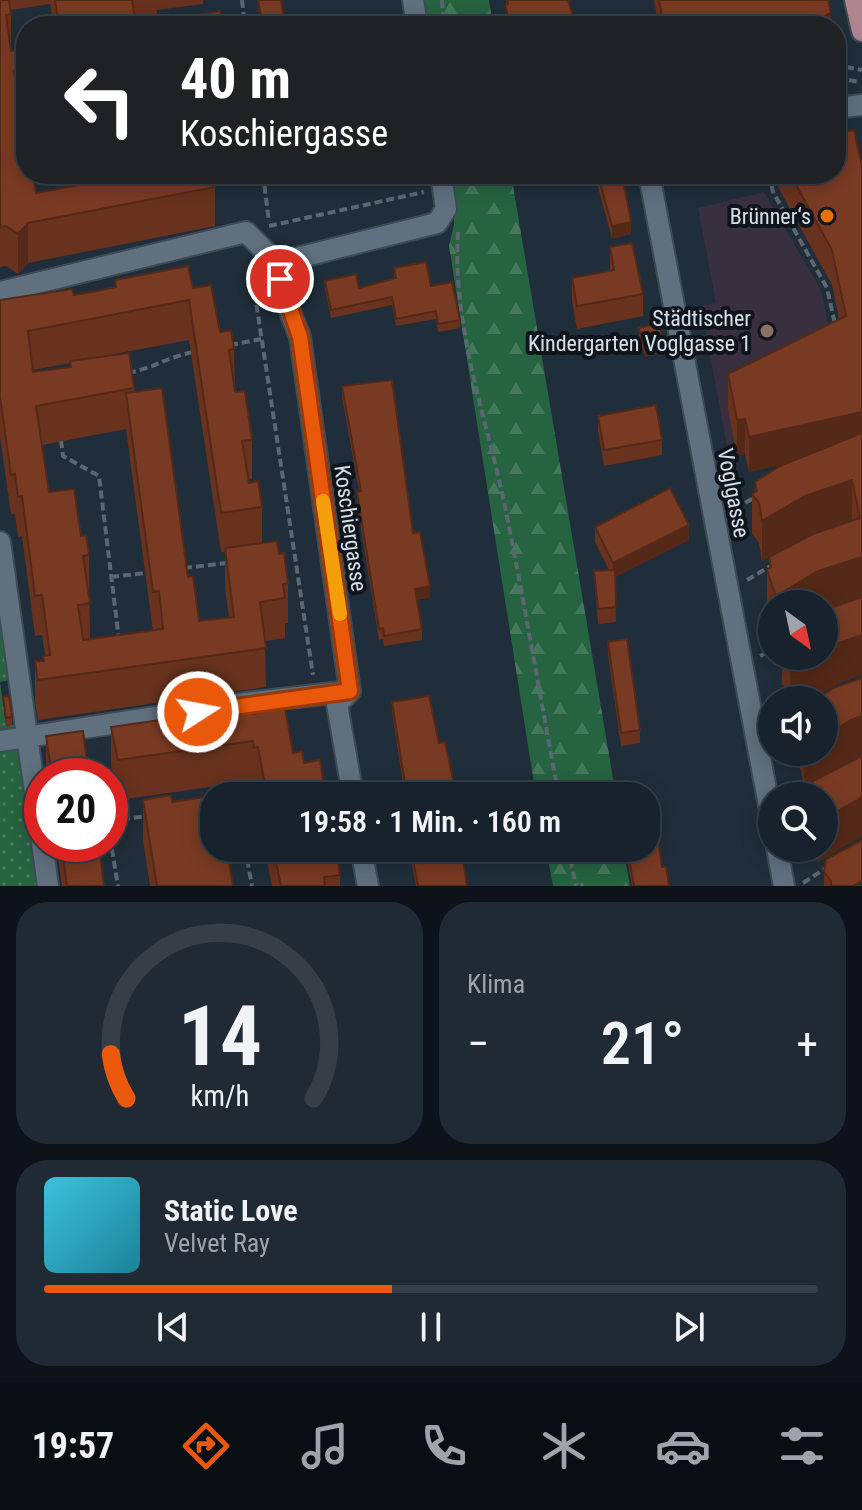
<!DOCTYPE html>
<html lang="de">
<head>
<meta charset="utf-8">
<style>
  :root { --surface:#17222c; --page:#202a34; --text:#f1f3f6; --muted:#9ea4a9; --line:#363f48; --accent:#ea580c }
  body { margin:0; font-family:"Roboto Condensed",sans-serif; background:var(--page); color:var(--text); height:100vh; display:flex; flex-direction:column; font-size:30px; white-space:nowrap }
  * { box-sizing:border-box; margin:0 }
  p { font-size:26px; color:var(--muted) }
  .icon { flex:none; width:44px; height:44px; fill:none; stroke:currentColor; stroke-width:2; stroke-linecap:round; stroke-linejoin:round }
  .map { position:relative; height:886px; overflow:hidden }
  .sheet { display:flex; flex-direction:column; gap:16px; padding:16px; background:#0d1318; flex:1 }
  .sheet>* { flex:none }
  .hud { position:absolute; left:16px; top:16px; width:830px; height:168px; border-radius:32px; box-shadow:0 4px 20px #0003,0 0 0 2px var(--line); background:#202124; color:#fff; overflow:hidden }
  .needle { width:52px; rotate:147deg }
  .tools { position:absolute; left:758px; top:590px; display:grid; gap:16px }
  .tools a { display:grid; place-items:center; width:80px; height:80px; border-radius:50%; background:var(--surface); box-shadow:0 4px 20px #0003,0 0 0 2px var(--line); font-size:40px }
  .speed { position:absolute; left:24px; top:758px; display:flex; gap:16px; font-size:40px; font-weight:700; text-align:center }
  .speed>* { display:grid; place-content:center; width:104px; height:104px; border-radius:50%; background:var(--surface); box-shadow:0 4px 20px #0003,0 0 0 2px var(--line); line-height:1 }
  .speed .limit { border:12px solid #d22; background:#fff; color:#111 }
  .pin { position:absolute; display:grid; place-items:center; width:68px; height:68px; color:#fff; margin:-34px; border:4px solid #fff; border-radius:50%; box-shadow:0 2px 8px #0007 }
  .me { position:absolute; width:88px; margin:-44px; rotate:79deg; stroke-linejoin:round; filter:drop-shadow(0 0 6px #0008) }
  .turn { display:flex; align-items:center; gap:28px; height:168px; padding:0 32px; font-size:36px }
  .turn .icon { width:104px; height:104px; stroke-width:2.5 }
  .turn b { display:block; font-size:56px; line-height:68px }
  .big { font-size:60px; font-weight:600; line-height:1.1 }
  .sheet .card { flex:1; display:flex; flex-direction:column; justify-content:center; gap:12px; min-width:0; padding:0 28px; border-radius:32px; background:var(--page) }
  .sheet .dial { align-items:center; gap:0 }
  .dial svg { height:208px; overflow:visible; fill:none; stroke:var(--line); stroke-width:7; stroke-linecap:round; text-anchor:middle }
  .dial text { fill:var(--text); stroke:none }
  .song { display:flex; align-items:center; gap:24px }
  .cover { width:96px; height:96px; border-radius:12px; background:linear-gradient(135deg,hsl(190 70% 55%),hsl(190 70% 35%)) }
  .played { height:8px; border-radius:4px; background:linear-gradient(90deg,var(--accent) 45%,var(--line) 45%) }
  .keys { display:flex; justify-content:space-around; direction:ltr }
  .heat { display:flex; justify-content:space-between; align-items:center; font-size:44px; direction:ltr }
  .sheet .tiles { flex:1; display:grid; gap:16px; grid-template-columns:1fr 1fr }
  .card:last-child { grid-column:span 2 }
  .trip { position:absolute; left:200px; top:782px; width:460px; height:80px; border-radius:32px; background:var(--surface); box-shadow:0 4px 20px #0003,0 0 0 2px var(--line); font-weight:600; line-height:80px; text-align:center }
  .tabs { display:flex; height:128px; justify-content:space-around; align-items:center; background:#090e12; color:var(--muted) }
  .tabs .icon { width:56px; height:56px }
  .tabs .active { color:var(--accent) }
  .tabs b { font-size:36px; color:var(--text) }
  .map>svg:first-child { display:block }
  .education { fill:#382f3f }
  .grass { fill:url(#grass-dots) }
  .forest { fill:url(#forest-firs) }
  .lines { fill:none; stroke-linecap:round; stroke-linejoin:round }
  .minor-casing { stroke:#3e4b55; stroke-width:24 }
  .major-casing { stroke:#3e4b55; stroke-width:24 }
  .path { stroke:#5a6771; stroke-width:4; stroke-dasharray:8 4; stroke-linecap:butt }
  .minor { stroke:#60707e; stroke-width:20 }
  .major { stroke:#ae8490; stroke-width:20 }
  .wall { fill:#68321e; fill-rule:evenodd }
  .shaded-wall { fill:#552918 }
  .building { fill:#793a23; stroke:#552918; stroke-width:2 }
  .route-casing { stroke:#983908; stroke-width:20 }
  .route { stroke:#ea580c; stroke-width:14 }
  .slow { stroke:#f59e0b; stroke-width:14 }
  .food-dot { fill:#e8710a; stroke:#0f151b; stroke-width:3 }
  .education-dot { fill:#8d6e63; stroke:#0f151b; stroke-width:3 }
  .labels { text-anchor:middle; stroke-width:8; stroke-linejoin:round; paint-order:stroke }
  .poi-label { font-size:22px; fill:#d7e0e8; stroke:#0f151b; text-anchor:end }
  .street-label { font-size:22px; fill:#d7e0e8; stroke:#0f151b }
</style>
</head>
<body>
<div class="map">
<svg width="862" height="886" viewBox="0 0 862 886">
  <defs>
    <pattern id="grass-dots" width="8" height="8" patternUnits="userSpaceOnUse" patternTransform="scale(2)"><rect width="8" height="8" fill="#266341"/><path d="M2 2h.1M6 6h.1" fill="none" stroke="#45795c" stroke-width="1.8" stroke-linecap="round"/></pattern>
    <pattern id="forest-firs" width="22" height="20" patternUnits="userSpaceOnUse" patternTransform="scale(2)"><rect width="22" height="20" fill="#266341"/><path d="M5 1l3.5 6h-7zM16 11l3.5 6h-7z" fill="#45795c"/></pattern>
  </defs>
  <rect width="100%" height="100%" fill="#1f2e3a"/>
  <path class="education" d="M764,192l57,98 34,159 -106,23 -4,-18 -16,3 -28,-151 15,-3 -18,-95z"/>
  <path class="grass" d="M0,606l10,74 -10,2 6,44 10,-2 1,8 -17,3z
    M19,746l19,140h-38v-137z"/>
  <path class="forest" d="M423,0h66l4,26h-65z
    M493,174h18l105,622h-80l-87,-550 5,-22 -1,-42z
    M546,848h77l7,38h-77z"/>
  <g class="lines">
    <defs>
      <path id="minor" d="M413,0l4,26
        M836,108l26,-3
        M649,174l123,647
        M277,263l7,33 16,41 50,354 -13,13 16,92
        M277,263l160,-40 9,-14 -5,-35
        M0,292l246,-60 31,31
        M0,542l48,344
        M0,741l245,-38 105,-12
        M361,848l7,38
        M777,848l7,38"/>
      <path id="major" d="M855,0l7,31"/>
    </defs>
    <use href="#minor" class="minor-casing"/>
    <use href="#major" class="major-casing"/>
    <path class="path" d="M242,0l3,26
      M442,0l2,26
      M846,67l16,3
      M849,80l11,2
      M263,174l6,48
      M769,174l4,18 54,96 8,36
      M87,189l-3,-14 3,-1
      M269,226l155,-34
      M458,232c-6,91 27,182 46,270 20,97 36,196 55,294
      M251,269l62,406
      M230,345l31,-6
      M128,373c26,-5 39,-16 66,-21
      M61,440l2,16 36,20 20,164
      M735,509l20,-12
      M184,568l43,-5
      M111,577l34,-4
      M747,580l27,-16
      M760,656l12,-6
      M229,783l3,13
      M110,821l37,-5
      M110,837l8,49
      M245,848l7,38
      M568,848l8,38
      M803,883l26,-17"/>
    <use href="#minor" class="minor"/>
    <use href="#major" class="major"/>
  </g>
  <path class="wall" d="M0,0h203v4l-46,6v6l-22,3 1,7h-82l-4,-22 -39,6v39l8,58 7,12v55l10,19 62,-12v-5l117,11v39l-187,37 -10,11 -12,-8 -6,1z
    M257,0h24l3,26h-23z
    M506,0h62l8,26h-71z
    M654,0h174l3,26h-177v-3l4,-1z
    M862,166v509l-23,8 -30,17h-20l-1,-6 -6,-10v-28h42l4,-48 -4,-4h-52v20l-5,-15v-39l2,-2v-11l83,-36v-2l-47,17 -43,25 -3,-18 -7,-10v-39l3,-2v-10l33,-19 -39,9 -4,-18 -8,1 -9,-46v-35l111,-55 -7,-34 -54,-98v-13h58z
    M598,175l33,59 -19,5 -14,-52z
    M610,247l33,47v22l-66,13 -5,-28v-23l38,-7z
    M394,268l37,18 29,34v8l-22,4 -2,-13 -40,7 -4,-21 -61,13 -6,-29v-8l34,7 35,-9z
    M115,280l78,8 27,44 14,17 1,43 17,48v39l-4,1 1,3 13,24v36l17,11 9,29v40h-3v15l-20,3 1,46 -228,33 -3,-19v-40h8l2,-6 -3,-20 -7,1 -13,-100 -4,1 -3,-23h-4l-11,-77v-137l74,-5 41,-8zM189,340l32,212h4v36l4,29 -30,4 -11,-44 -54,-185v-4l-30,-32zM70,363v4l-37,5v-2zM126,429l27,202 -63,8 -1,-84 -8,-19 -32,-44 -7,-47z
    M639,328l25,24 -19,5 -6,-21z
    M342,386l71,147 17,64 -13,3 5,29v11l-38,6 -1,-7 -4,1 -22,-137v-11l2,-1 -17,-94z
    M598,416l64,24v15l-58,11 -6,-35z
    M595,527l94,13 -74,37 1,45 -18,2 -4,-53 15,-1 -14,-28z
    M608,642l32,88v13l-19,3 -13,-91z
    M862,678v78l-11,4 -17,10 28,-14v80l-44,26 -4,-14h10v-52h-14l1,-1v-12l-7,5 -3,-18 -6,-9v-9h29v-52h-11l23,-13z
    M3,697l9,20v8l-6,1z
    M392,702l47,41 15,41v10l-13,2h-36l-13,-84z
    M252,714l52,49 20,21v12h-64l-2,-9 -4,1 -1,-7 -135,19 -7,-34v-39z
    M46,736l43,40h-43z
    M143,800l29,2 61,84h-83l-7,-46z
    M56,844h43l5,42h-42z
    M266,848h52l1,5 21,22v11h-68l-6,-29z
    M413,848h48l6,38h-51l-4,-22v-10h2z
    M625,848h21l16,19 7,19h-37z
    M824,872l38,14h-38z"/>
  <path class="shaded-wall" d="M831,13v13h-14l9,-11z
    M19,70v40l-5,-39z
    M631,222v12l-19,5v-13z
    M28,223v40l-10,11v-40z
    M664,344v8l-19,5v-7z
    M862,412v35l-113,25v-35z
    M745,419v35l-8,1v-35z
    M852,480v39l-47,17 -43,25v-40l43,-25z
    M689,525v15l-76,38v-15z
    M862,557v40l-38,12v-5h-48v-8l42,-25z
    M430,586v11l-15,3v-11z
    M862,635v40l-23,8 -30,17h-19v-29l27,-15h7v-4l15,-9z
    M862,716v40l-11,4 -47,28v-36h20v-16l27,-16z
    M862,797v39l-44,26v-14h6v-29z"/>
  <path class="building" d="M0,0h9l2,14 -5,1 5,36 5,-1 3,20 -5,1 5,36 5,-1 2,13v9h-5l5,33v13h7l3,19 63,-12 -1,-5 9,-2h106l2,13 -187,36 -10,11 -12,-8 -6,1z
    M55,0h77l4,26h-77z
    M258,0h23l3,18 -22,4z
    M507,0h61l8,26h-65l-6,-20 3,-2z
    M659,0h169l3,13 -5,2 -9,11h-162l-1,-3 9,-2z
    M220,11l1,7 10,-2 1,10h-53v-3l11,-1 -1,-6z
    M382,17l1,9h-49v-1z
    M854,130l8,36v246l-113,25 -4,-18 -8,1 -9,-46 118,-58 -14,-66 -42,-76h46v-41z
    M603,174h19l9,48 -19,4 -14,-51z
    M632,243l11,51 -66,12 -5,-28 42,-8 -4,-23z
    M426,262l5,24 21,-4 8,38 -22,4 -2,-13 -40,8 -4,-22 -61,13 -6,-29 31,-7 3,14 37,-10 -2,-10z
    M188,266l5,22 18,-3 9,47 11,-2 3,19 -5,1 6,42 10,-1 7,49 -10,1 7,42 9,-2 4,26 -41,6 -32,-213 -161,31 5,41 38,-5 -1,-6 59,-8 5,35 -98,18 13,86 25,-3 7,47 5,-1 3,20 -6,1 7,47 -12,2 5,35 80,-11 -4,-38 -6,1 -27,-199 36,-5 26,189 5,-1 6,45 35,-4 -9,-69 52,-7 2,13 5,-1 4,30 -5,1 2,14 -25,4 6,46 -228,32 -3,-19h9l-1,-5 7,-1 -8,-60 -7,1 -13,-100 -4,1 -3,-23 -4,1 -11,-78v-97l72,-11 2,6 23,-4 19,-4 -1,-7z
    M659,323l5,21 -19,6 -6,-22z
    M392,380l21,153 7,-1 10,54 -15,3 7,40 -38,7 -1,-8 -4,1 -22,-137 4,-1 -19,-105z
    M656,405l6,35 -58,10 -6,-34z
    M862,433v124l-44,14 -42,25 -9,-26 4,-3 -2,-10 44,-23 47,-16 -8,-38 -47,16 -43,25 -3,-18 -7,-9 5,-3 -2,-9 25,-16z
    M670,488l19,37 -76,38 -18,-36z
    M615,570l1,37 -18,2 -4,-38z
    M862,597v38l-23,8 -15,9v-42z
    M627,639l13,91 -19,3 -13,-91z
    M788,656h29l-27,15z
    M862,678v38l-11,4 -27,16v-36h-11l23,-13z
    M9,696l3,21 -6,1 -3,-21z
    M429,696l10,47 6,-1 9,42 -19,3 1,9h-29l-15,-94z
    M251,707l1,7 33,-6 8,45 9,-2 2,12 16,-3 4,24 -16,4 2,8h-43l-9,-49 -4,1 -1,-7 -135,19 -7,-33z
    M83,731l6,45h-37l-6,-40z
    M862,756v41l-38,22v-23h-14l4,-3 -3,-11z
    M171,795l1,7 46,-7v1h-4v52h13l6,38h-76l-14,-86z
    M652,799l10,68h4l3,19h-35l-7,-38h19v-48z
    M862,840v41l-9,5h-22v-5l-7,-9 2,-13z
    M61,844h38l5,42h-37z
    M273,848h45l1,5 17,-3 4,25 -16,2 1,9h-44z
    M414,848h47l6,38h-49l-6,-32h3z"/>
  <g class="lines">
    <defs>
      <path id="route" d="M198,712l152,-21 -50,-354 -20,-58"/>
    </defs>
    <use href="#route" class="route-casing"/>
    <use href="#route" class="route"/>
    <path class="slow" d="M323,501l17,113"/>
  </g>
  <circle class="food-dot" cx="827" cy="216" r="8"/>
  <circle class="education-dot" cx="767" cy="331" r="8"/>
  <g class="labels">
    <g class="poi-label">
      <text x="811" y="224">Brünner‘s</text>
      <text x="751" y="326">Städtischer<tspan x="751" dy="25">Kindergarten Voglgasse 1</tspan></text>
    </g>
    <g class="street-label">
      <text transform="translate(734 493) rotate(79)" y="8">Voglgasse</text>
      <text transform="translate(351 528) rotate(82)" y="8">Koschiergasse</text>
    </g>
  </g>
</svg>
<div class="tools">
<a><svg class="needle" viewBox="-14 -14 28 28"><path d="M0-13l5 13h-10z" fill="#e53935"/><path d="M0 13l5-13h-10z" fill="#9ea4a9"/></svg></a>
<a><svg class="icon" aria-label="sound" viewBox="0 0 24 24"><path d="M4 9h4l5-4v14l-5-4H4zM17 9q2 3 0 6"/></svg></a>
<a><svg class="icon" aria-label="search" viewBox="0 0 24 24"><circle cx="10" cy="10" r="6"/><path d="M15 15l6 6"/></svg></a>
</div>
<div class="speed"><div class="limit">20</div></div>
<div class="pin" style="left:280px;top:279px;background:#d93025"><svg class="icon" aria-label="arrive" viewBox="0 0 24 24"><path d="M6 21V4h12l-3 4 3 4H6"/></svg></div>
<svg class="me" style="left:198px;top:712px" viewBox="-20 -20 40 40"><circle r="17" fill="#ea580c" stroke="#fff" stroke-width="3"/><path d="M0-11L8 9 0 5-8 9z" fill="#fff"/></svg>
<div class="trip">19:58 · 1 Min. · 160 m</div>
<div class="hud">
<div class="turn"><svg class="icon" aria-label="left" viewBox="0 0 24 24"><path d="M17 20v-9H6M10 6l-5 5 5 5"/></svg><div><b>40 m</b>Koschiergasse</div></div>
</div>
</div>
<section class="sheet">
<div class="tiles">
<div class="card dial"><svg viewBox="0 0 100 80">
<path d="M14 69A42 42 0 1 1 86 69"/>
<path d="M14 69A42 42 0 0 1 8 52" stroke="#ea580c"/>
<text x="50" y="56" font-size="32" font-weight="700">14</text>
<text x="50" y="72" font-size="11">km/h</text>
</svg></div>
<div class="card"><p>Klima</p>
<div class="heat"><a>−</a><b class="big">21°</b><a>+</a></div>
</div>
<div class="card">
<div class="song"><i class="cover"></i><div><b>Static Love</b><p>Velvet Ray</p></div></div>
<div class="played"></div>
<div class="keys"><svg class="icon" aria-label="previous" viewBox="0 0 24 24"><path d="M18 5L8 12l10 7zM5 5v14"/></svg><svg class="icon" aria-label="pause" viewBox="0 0 24 24"><path d="M8 5v14M16 5v14"/></svg><svg class="icon" aria-label="next" viewBox="0 0 24 24"><path d="M6 5l10 7-10 7zM19 5v14"/></svg></div>
</div>
</div>
</section>
<nav class="tabs">
<b>19:57</b>
<svg class="icon active" aria-label="directions" viewBox="0 0 24 24"><path d="M12 3l9 9-9 9-9-9zM9 14v-3h6M13 9l2 2-2 2"/></svg>
<svg class="icon" aria-label="music" viewBox="0 0 24 24"><path d="M9 18V5l10-2v13"/><circle cx="6" cy="18" r="3"/><circle cx="16" cy="16" r="3"/></svg>
<svg class="icon" aria-label="phone" viewBox="0 0 24 24"><path d="M5 4h4l2 5-3 2q2 4 5 5l2-3 5 2v4C11 20 4 13 5 4z"/></svg>
<svg class="icon" aria-label="climate" viewBox="0 0 24 24"><path d="M12 3v18M4 7l16 10M4 17L20 7"/></svg>
<svg class="icon" aria-label="car" viewBox="0 0 24 24"><path d="M5 17H2v-5l4-1 3-4h7l3 4 3 1v5h-3M9 17h6M6 11h13"/><circle cx="7" cy="17" r="2"/><circle cx="17" cy="17" r="2"/></svg>
<svg class="icon" aria-label="filters" viewBox="0 0 24 24"><path d="M4 7h16M4 17h16"/><circle cx="9" cy="7" r="2"/><circle cx="15" cy="17" r="2"/></svg>
</nav>
</body>
</html>
